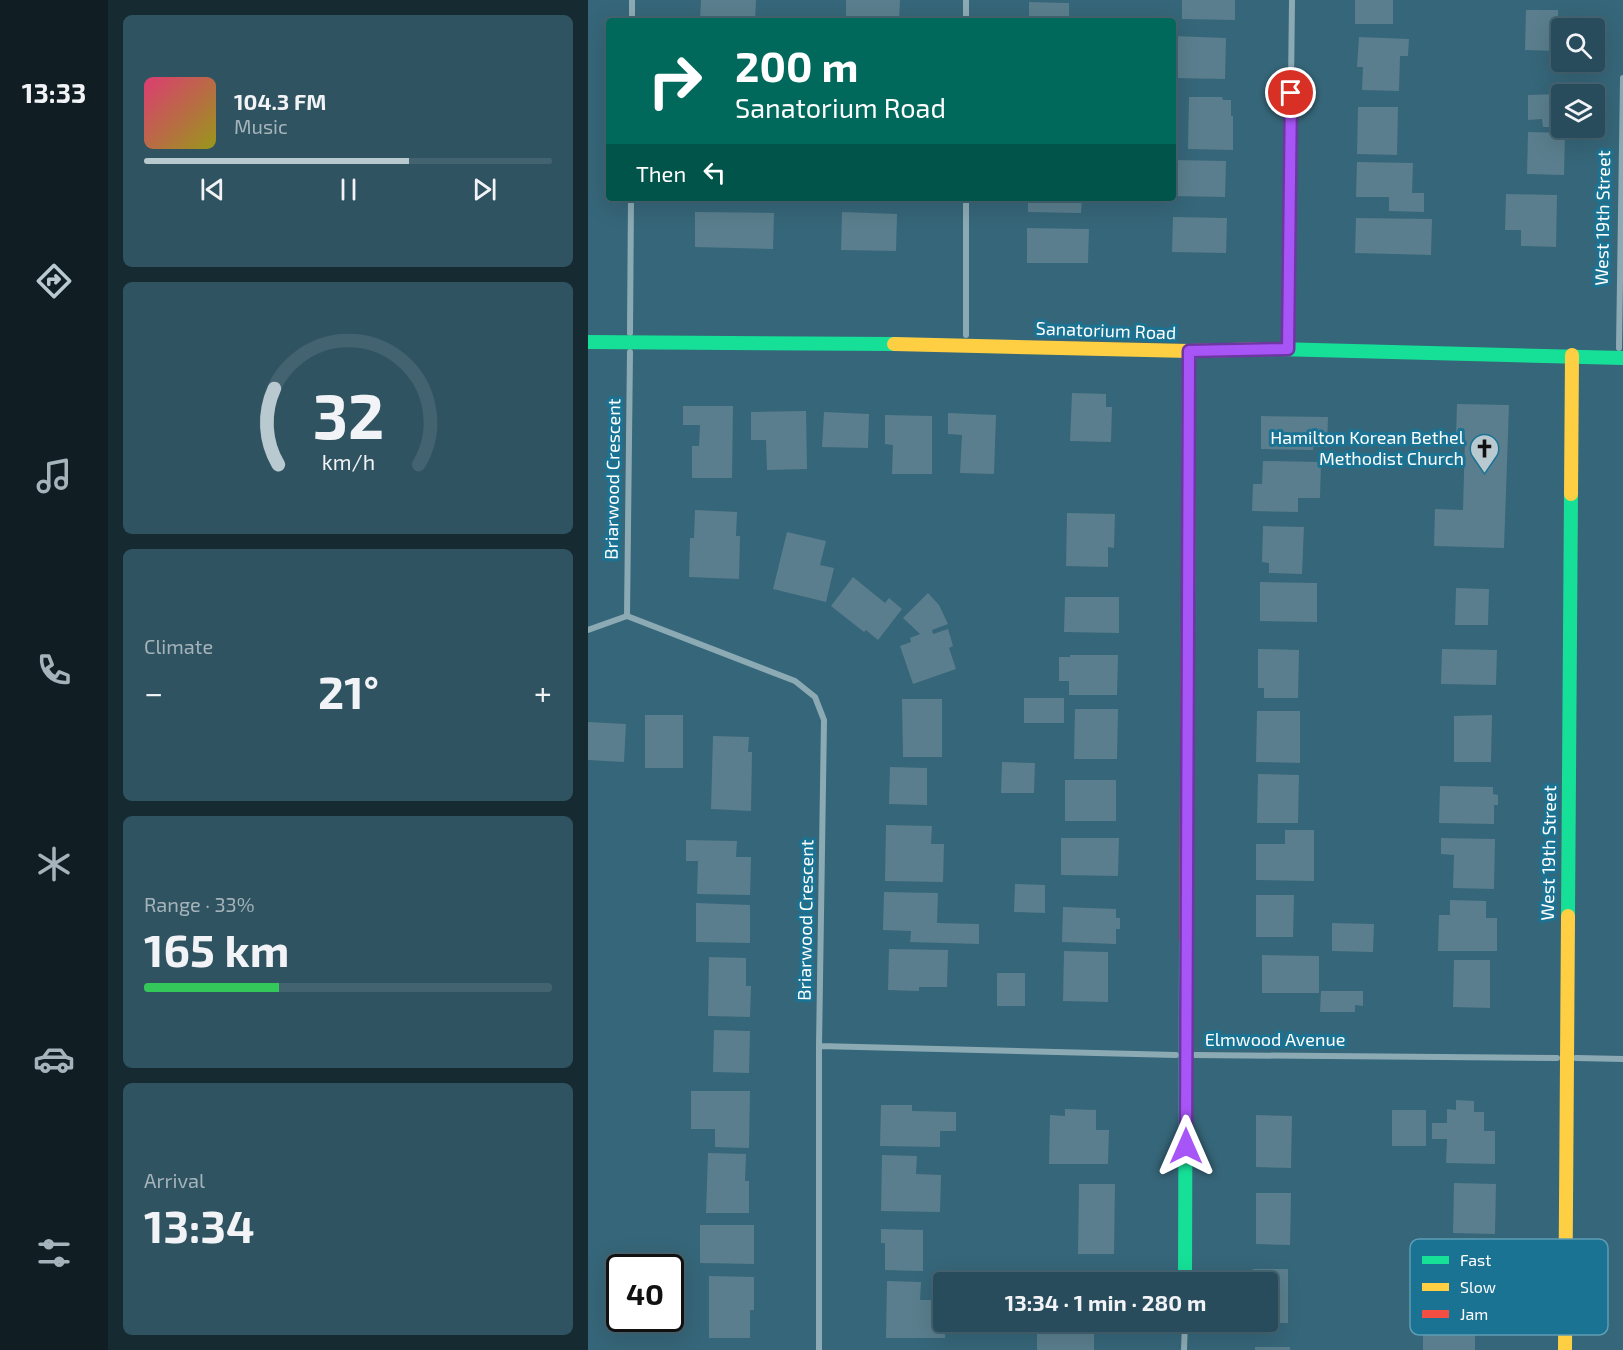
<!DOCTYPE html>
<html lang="en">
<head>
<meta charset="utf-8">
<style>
  :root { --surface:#284c5b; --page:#305361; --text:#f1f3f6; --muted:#a5b4bb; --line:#446371; --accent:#b9c9d0 }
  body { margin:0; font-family:"Exo 2",sans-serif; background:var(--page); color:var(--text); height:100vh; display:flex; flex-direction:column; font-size:22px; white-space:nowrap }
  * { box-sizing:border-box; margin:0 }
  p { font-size:20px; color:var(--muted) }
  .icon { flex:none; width:33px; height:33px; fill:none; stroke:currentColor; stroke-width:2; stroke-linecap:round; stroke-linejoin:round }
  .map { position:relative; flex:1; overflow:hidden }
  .sheet { display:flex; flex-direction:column; gap:15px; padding:15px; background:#162a32; width:480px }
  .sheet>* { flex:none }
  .top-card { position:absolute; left:18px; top:18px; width:570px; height:183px; border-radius:6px; box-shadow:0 6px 24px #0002,0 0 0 2px var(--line); background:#00695c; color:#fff; overflow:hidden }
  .fabs { position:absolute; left:963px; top:18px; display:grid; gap:12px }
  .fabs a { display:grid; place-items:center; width:54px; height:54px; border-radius:6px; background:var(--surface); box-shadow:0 6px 24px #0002,0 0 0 2px var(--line); font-size:30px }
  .speed { position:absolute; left:18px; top:1254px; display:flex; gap:12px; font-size:30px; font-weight:700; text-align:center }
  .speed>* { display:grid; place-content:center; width:78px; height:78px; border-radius:50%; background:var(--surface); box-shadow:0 6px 24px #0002,0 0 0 2px var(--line); line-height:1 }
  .speed .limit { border:3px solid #111; border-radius:9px; background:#fff; color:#111 }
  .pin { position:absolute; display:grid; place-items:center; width:51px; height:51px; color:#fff; margin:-26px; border:3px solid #fff; border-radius:50%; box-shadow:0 2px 6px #0007 }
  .me { position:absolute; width:66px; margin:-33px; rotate:0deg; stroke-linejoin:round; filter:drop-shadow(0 0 4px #0008) }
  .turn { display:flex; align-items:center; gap:21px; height:126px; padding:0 30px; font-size:27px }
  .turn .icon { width:78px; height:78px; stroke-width:2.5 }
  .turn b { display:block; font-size:42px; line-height:51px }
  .then { display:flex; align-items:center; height:57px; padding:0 30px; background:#0003; gap:12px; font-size:22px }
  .big { font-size:45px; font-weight:700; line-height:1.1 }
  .sheet .widget { flex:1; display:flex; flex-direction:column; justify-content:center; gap:9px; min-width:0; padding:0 21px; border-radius:9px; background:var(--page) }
  .sheet .dial { align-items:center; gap:0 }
  .dial svg { height:156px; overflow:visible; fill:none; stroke:var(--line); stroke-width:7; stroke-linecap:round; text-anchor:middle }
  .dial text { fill:var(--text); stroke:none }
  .song { display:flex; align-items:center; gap:18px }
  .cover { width:72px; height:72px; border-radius:9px; background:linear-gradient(135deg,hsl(340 70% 55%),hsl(60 70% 35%)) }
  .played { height:6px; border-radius:3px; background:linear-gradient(90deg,var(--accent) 65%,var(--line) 65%) }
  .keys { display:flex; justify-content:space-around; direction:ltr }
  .heat { display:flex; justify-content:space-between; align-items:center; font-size:33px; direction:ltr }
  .charge { height:9px; border-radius:4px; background:linear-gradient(90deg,#34c759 33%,var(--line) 0) }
  .trip { position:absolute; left:345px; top:1272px; width:345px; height:60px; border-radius:6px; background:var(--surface); box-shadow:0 6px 24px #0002,0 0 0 2px var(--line); font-weight:700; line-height:60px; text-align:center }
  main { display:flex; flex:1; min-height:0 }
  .tabs { display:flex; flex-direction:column; width:108px; justify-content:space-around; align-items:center; background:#101e24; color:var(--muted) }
  .tabs .icon { width:42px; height:42px }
  .tabs .current { color:var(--accent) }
  .tabs b { font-size:27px; color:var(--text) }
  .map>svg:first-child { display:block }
  .building { fill:#5a7e8d }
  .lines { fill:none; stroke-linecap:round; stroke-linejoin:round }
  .street { stroke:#8caab4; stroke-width:6 }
  .fast { stroke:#16e098; stroke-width:14 }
  .slow { stroke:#ffcf43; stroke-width:14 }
  .jam { stroke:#f24e42; stroke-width:14 }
  .route-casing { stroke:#6d37a1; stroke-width:15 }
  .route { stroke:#a855f7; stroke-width:10 }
  .labels { text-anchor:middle; stroke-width:6; stroke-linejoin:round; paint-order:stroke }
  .street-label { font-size:18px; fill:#fff; stroke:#1b7394 }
  .poi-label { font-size:18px; fill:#fff; stroke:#1b7394; text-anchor:end }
  .key { fill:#1b7394; stroke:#5f9db4; stroke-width:1.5 }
  .key-label { font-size:16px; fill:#fff }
</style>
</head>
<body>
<main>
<nav class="tabs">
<b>13:33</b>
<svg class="icon current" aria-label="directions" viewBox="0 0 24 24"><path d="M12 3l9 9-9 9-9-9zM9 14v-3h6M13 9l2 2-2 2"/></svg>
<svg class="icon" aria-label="music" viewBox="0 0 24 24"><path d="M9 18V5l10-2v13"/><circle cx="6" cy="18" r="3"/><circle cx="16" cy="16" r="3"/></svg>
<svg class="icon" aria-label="phone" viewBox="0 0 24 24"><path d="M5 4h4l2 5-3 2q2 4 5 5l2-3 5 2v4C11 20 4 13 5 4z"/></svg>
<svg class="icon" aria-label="climate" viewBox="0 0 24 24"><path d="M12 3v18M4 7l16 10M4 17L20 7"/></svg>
<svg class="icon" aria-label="car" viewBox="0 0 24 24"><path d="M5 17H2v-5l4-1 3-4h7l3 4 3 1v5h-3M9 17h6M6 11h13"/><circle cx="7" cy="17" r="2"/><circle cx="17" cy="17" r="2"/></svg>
<svg class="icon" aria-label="filters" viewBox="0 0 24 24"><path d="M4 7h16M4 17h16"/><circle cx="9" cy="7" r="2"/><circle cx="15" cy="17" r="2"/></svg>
</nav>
<section class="sheet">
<div class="widget">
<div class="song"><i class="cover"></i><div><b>104.3 FM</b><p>Music</p></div></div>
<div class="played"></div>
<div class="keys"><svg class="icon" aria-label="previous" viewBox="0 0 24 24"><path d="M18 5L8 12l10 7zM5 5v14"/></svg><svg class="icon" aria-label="pause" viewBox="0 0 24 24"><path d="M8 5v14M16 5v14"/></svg><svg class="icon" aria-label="next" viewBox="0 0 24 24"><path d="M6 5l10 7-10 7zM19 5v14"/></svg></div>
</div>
<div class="widget dial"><svg viewBox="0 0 100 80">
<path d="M14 69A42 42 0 1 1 86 69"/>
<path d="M14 69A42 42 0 0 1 12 30" stroke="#b9c9d0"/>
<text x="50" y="56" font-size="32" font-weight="700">32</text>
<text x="50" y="72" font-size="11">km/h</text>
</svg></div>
<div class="widget"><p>Climate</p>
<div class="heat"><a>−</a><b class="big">21°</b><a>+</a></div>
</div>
<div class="widget"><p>Range · 33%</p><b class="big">165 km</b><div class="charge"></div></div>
<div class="widget"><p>Arrival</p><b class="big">13:34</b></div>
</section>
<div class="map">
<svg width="1035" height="1350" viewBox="0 0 1035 1350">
  <rect width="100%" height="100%" fill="#366679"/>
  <path class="building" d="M113,0h55l-1,21h-55z
    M258,0h54l-1,21h-53z
    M594,0h53v20l-53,-1z
    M767,0h38v24h-38z
    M441,2l40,1v18h-40z
    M938,10h32v41l-33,-1z
    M585,36l53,2 -1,41 -52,-1z
    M771,37l50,2 -1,17h-8l-1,35 -37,-1 1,-23h-6z
    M974,94v33h-19l-1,-8 -14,1v-25z
    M601,97h33l1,3h8v16h2v34l-45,-1z
    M770,107h40l-1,48 -40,-1z
    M940,132l37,1 -1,42 -37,-1z
    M585,160l53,1 -1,36 -52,-1z
    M769,162l56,1 -1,30h12v19l-35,-1v-14h-33z
    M918,194l51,1 -1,52 -35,-1v-16h-16z
    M440,198h54l-1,15 -53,-1z
    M107,212l79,1 -1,36 -78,-2z
    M254,212l55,2 -1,37 -55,-1z
    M585,217l54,1 -1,35 -54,-1z
    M768,218l76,1 -1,36 -76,-2z
    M439,228l62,1 -1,34h-61z
    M484,393l34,1v13h6l-1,35 -41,-1z
    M869,404l52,1 -5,143 -70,-2 1,-37 28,1 2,-73h-9z
    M95,406h50l-1,72h-40v-32h7l1,-21h-17z
    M218,411l1,58 -40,1 -1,-30h-15v-28z
    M236,412l45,2 -1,34 -46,-1z
    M360,413l48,2 -2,59 -34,-1 2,-38 -14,-1z
    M297,415l47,1v58h-40l1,-29 -8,-1z
    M673,416l67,1 -1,30h-14v3l-52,-1z
    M675,461l58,1 -1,36h-22v14l-46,-1 1,-27h9z
    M107,510l42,2 -1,24h4l-1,43 -50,-2 1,-39h4z
    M479,513l48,1 -1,34 -6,-1v20l-42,-1z
    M675,526l41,1 -2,47 -33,-1v-10l-7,-1z
    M199,532l39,9 -6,24 14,3 -8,34 -53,-13z
    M265,577l32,26 4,-5 13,11 -24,31 -12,-10 -2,2 -33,-26z
    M672,582l57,1v39l-57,-1z
    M868,588l33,1 -1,36h-33z
    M340,593l11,12 9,19 -16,6 1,4 15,-5 5,17 -4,2 7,21 -43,15 -13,-38 11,-4 -1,-4 10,-4 -17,-16z
    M477,597h54v36l-55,-1z
    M670,649l41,1 -1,48h-34v-10h-6z
    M854,649l55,1 -1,35 -55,-1z
    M482,655h48l-1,40h-48v-14h-10v-24h11z
    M436,698h40v25h-40z
    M314,699h40v58h-39z
    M487,709h43l-1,50h-43z
    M669,711h43v52l-44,-1z
    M57,715h38v53h-38z
    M904,715l-1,47h-37v-46z
    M0,722l38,2 -2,38 -36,-2z
    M125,736l36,1 -1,15h4l-1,59 -40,-2z
    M414,762l33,1 -1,30h-33z
    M302,767l37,1v37l-38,-1z
    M670,774l41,1 -1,48h-41z
    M477,780h51v41h-51z
    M852,786l53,1v7l5,1v10h-4v19l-55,-1z
    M298,825l46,1 -1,18h13l-1,38 -58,-1z
    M697,830h29v51l-58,-1v-36h29z
    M473,838h58l-1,38 -57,-1z
    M853,838l54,1 -1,50 -41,-1 1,-33 -13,-1z
    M98,840l51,1 -1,16h15l-1,38 -53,-1 1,-33h-12z
    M427,884l30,1v28l-31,-1z
    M296,892l54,1 -1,30 42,1v20l-69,-2 1,-11 -28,-1z
    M668,895h38l-1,42h-37z
    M862,900l36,1v17h11v33h-59l1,-36h11z
    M108,903l54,2v38l-54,-1z
    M475,907l53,2v9h4v11h-4v15l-54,-2z
    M744,923l42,1 -1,28 -41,-1z
    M301,949l59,1 -1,37h-28v4l-31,-1z
    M476,951l44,1v50l-45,-1z
    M674,955l57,1v37h-57z
    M121,957l37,1v28h5l-1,31 -42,-1z
    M866,960h36v48l-37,-1z
    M409,973h28v33h-28z
    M733,991h42v15l-8,-1v7h-35z
    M126,1030l36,1 -1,42 -36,-1z
    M103,1091h59l-1,57 -34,-1v-18h-24z
    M868,1100l18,1v11h10v19h11v33l-49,-1 1,-24h-15v-16h15v-14l9,1z
    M293,1105h31v6l44,1v19h-16v16l-60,-1z
    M477,1109l31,1v20h13l-1,34h-59l1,-49 15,1z
    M804,1110h34v36h-34z
    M668,1115l36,1 -1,52 -35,-1z
    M120,1153l38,1 -1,27h4v32h-43z
    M294,1155l35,1 -1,18 25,1 -1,37 -59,-1z
    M866,1183l42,1 -1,50 -42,-1z
    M491,1184h36l-1,70h-36z
    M668,1193h35l-1,52 -34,-1z
    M112,1225h54v39l-54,-1z
    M293,1229l42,1v41l-38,-1v-27h-4z
    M665,1269h35v54h-20v-41h-15z
    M121,1276l45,1v33h-4v28h-41z
    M463,1276l57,1v5h-57z
    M299,1281l34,1 -1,18h24l1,38h-59z
    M835,1329h52v21h-52z
    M449,1331l57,1v18h-57z
    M667,1347h35v3h-35z"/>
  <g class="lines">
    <path class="street" d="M378,0v21
      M44,21v-21
      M378,198v137
      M42,333l1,-135
      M700,340l4,-340
      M1031,348l4,-270
      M39,616l3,-264
      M0,630l39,-14 168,65 20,16 9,23 -5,326v304
      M231,1046l357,9
      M607,1055l362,3
      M988,1058l47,1
      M596,1350l1,-28"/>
    <path class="fast" d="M0,342l306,2
      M688,349l347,9
      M600,616l1,-265
      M980,916l3,-422
      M597,1282l1,-344"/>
    <path class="slow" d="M306,344l295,7 87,-2
      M983,494l1,-139
      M977,1350l3,-434"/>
    <path class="jam" d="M598,938l2,-322"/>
  </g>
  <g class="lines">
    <defs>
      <path id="route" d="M598,1146l3,-795 99,-2 3,-256"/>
    </defs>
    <use href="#route" class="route-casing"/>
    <use href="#route" class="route"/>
  </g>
  <defs>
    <symbol id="church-pin" viewBox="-11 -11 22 30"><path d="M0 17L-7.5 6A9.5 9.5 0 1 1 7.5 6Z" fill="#b9c9d0" stroke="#1b7394"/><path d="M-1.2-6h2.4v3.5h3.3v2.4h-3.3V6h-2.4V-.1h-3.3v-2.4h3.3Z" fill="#111"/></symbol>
  </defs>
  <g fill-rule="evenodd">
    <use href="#church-pin" x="880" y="432" width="33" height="45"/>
  </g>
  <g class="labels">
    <g class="street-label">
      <text transform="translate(1015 218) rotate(-89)" y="6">West 19th Street</text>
      <text transform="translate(518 331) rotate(2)" y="6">Sanatorium Road</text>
      <text transform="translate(25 479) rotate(-89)" y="6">Briarwood Crescent</text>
      <text transform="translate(961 853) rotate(-89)" y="6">West 19th Street</text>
      <text transform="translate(218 920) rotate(-89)" y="6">Briarwood Crescent</text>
      <text x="687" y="1046">Elmwood Avenue</text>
    </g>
    <g class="poi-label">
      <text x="876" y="444">Hamilton Korean Bethel<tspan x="876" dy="21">Methodist Church</tspan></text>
    </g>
  </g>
  <rect x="822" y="1239" width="198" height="96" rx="9" class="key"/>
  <rect x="834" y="1256" width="27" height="8" fill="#16e098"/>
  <rect x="834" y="1283" width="27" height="8" fill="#ffcf43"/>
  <rect x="834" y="1310" width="27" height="8" fill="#f24e42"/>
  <g class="key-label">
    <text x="872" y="1266">Fast</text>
    <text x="872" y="1293">Slow</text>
    <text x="872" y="1320">Jam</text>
  </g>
</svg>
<div class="fabs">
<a><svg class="icon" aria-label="search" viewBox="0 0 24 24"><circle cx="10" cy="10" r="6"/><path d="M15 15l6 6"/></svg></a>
<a><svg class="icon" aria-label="layers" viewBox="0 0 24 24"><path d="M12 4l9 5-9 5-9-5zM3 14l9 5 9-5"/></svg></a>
</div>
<div class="speed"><div class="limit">40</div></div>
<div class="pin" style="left:703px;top:93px;background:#d93025"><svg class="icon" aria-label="arrive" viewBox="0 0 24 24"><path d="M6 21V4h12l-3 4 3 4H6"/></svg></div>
<svg class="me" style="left:598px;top:1146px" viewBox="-20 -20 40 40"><path d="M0-17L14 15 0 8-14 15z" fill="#a855f7" stroke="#fff" stroke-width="4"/></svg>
<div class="trip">13:34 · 1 min · 280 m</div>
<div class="top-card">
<div class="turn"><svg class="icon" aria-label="right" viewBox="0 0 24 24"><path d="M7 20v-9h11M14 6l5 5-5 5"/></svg><div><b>200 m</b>Sanatorium Road</div></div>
<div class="then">Then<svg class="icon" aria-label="left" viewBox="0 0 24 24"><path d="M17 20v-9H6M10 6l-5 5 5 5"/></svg></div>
</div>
</div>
</main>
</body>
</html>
